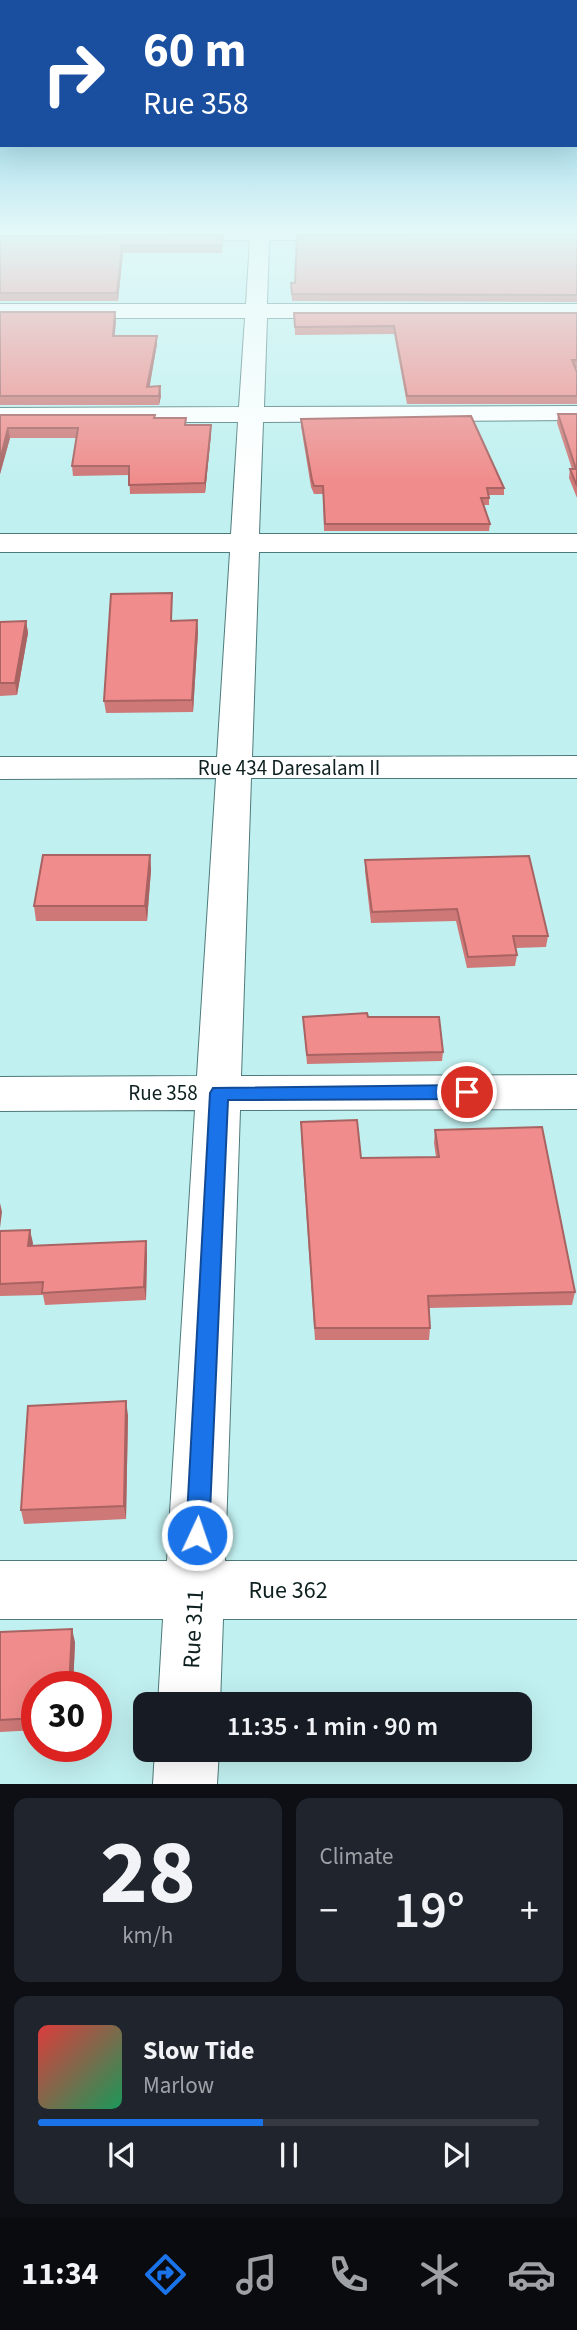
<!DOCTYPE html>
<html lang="en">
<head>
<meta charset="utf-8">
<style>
  :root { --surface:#171b24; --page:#20242c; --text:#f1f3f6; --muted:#9ea1a6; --line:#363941; --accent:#1a73e8 }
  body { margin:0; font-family:"Source Sans 3",sans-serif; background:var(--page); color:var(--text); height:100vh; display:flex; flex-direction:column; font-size:26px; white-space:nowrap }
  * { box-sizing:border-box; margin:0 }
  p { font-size:23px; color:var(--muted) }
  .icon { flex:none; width:38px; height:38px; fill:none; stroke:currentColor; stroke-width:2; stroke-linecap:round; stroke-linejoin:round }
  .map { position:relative; height:1784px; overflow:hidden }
  .drawer { display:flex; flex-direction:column; gap:14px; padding:14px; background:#0d0f14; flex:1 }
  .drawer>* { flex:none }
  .top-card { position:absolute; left:0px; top:0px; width:578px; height:147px; box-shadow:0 7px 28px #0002; background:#1a4fa0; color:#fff; overflow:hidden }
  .speed { position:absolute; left:21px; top:1671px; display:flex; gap:14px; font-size:35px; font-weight:700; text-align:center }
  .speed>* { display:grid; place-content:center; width:91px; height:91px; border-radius:50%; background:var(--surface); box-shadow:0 7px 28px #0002; line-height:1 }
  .speed .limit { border:10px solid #d22; background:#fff; color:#111 }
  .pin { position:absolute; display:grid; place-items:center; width:60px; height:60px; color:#fff; margin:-30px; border:4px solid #fff; border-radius:50%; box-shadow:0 2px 7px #0007 }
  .me { position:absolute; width:77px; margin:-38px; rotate:3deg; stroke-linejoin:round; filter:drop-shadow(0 0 5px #0008) }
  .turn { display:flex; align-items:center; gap:24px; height:147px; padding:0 28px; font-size:32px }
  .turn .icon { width:91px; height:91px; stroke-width:2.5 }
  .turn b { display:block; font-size:49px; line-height:60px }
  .big { font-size:52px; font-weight:600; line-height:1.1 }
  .drawer .tile { flex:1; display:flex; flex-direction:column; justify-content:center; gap:10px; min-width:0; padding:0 24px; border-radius:14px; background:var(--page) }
  .drawer .dial { align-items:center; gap:0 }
  .dial b { font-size:91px; line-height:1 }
  .song { display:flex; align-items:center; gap:21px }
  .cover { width:84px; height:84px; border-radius:10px; background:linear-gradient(135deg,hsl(0 70% 55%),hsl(150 70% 35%)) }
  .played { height:7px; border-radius:4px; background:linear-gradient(90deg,var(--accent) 45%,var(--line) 45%) }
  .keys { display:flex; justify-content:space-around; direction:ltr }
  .heat { display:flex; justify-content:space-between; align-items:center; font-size:38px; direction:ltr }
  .drawer .tiles { flex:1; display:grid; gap:14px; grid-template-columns:1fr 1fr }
  .tile:last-child { grid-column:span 2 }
  .trip { position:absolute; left:133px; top:1692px; width:399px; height:70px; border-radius:14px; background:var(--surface); box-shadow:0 7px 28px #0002; font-weight:600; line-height:70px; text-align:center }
  .tab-bar { display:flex; height:112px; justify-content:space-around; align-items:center; background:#090b0e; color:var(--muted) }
  .tab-bar .icon { width:49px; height:49px }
  .tab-bar .on { color:var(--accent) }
  .tab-bar b { font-size:32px; color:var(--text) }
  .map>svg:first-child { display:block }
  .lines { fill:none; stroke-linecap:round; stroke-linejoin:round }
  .minor-casing { stroke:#4f7a7b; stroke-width:2 }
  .minor { fill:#fff; fill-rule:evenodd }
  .wall { fill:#ce7978 }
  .shaded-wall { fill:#a86362 }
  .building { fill:#f08d8c; stroke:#a86362; stroke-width:2 }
  .route { fill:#1a73e8; stroke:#114b97; stroke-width:2 }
  .labels { text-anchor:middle; stroke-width:5; stroke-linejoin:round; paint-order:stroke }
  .street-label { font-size:21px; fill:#0e2020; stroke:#fff }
  .near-street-label { font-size:24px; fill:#0e2020; stroke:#fff }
</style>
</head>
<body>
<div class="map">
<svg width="577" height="1784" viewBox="0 0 577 1784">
  <rect width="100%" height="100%" fill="#c1f0f0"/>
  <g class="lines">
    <defs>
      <path id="minor" d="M0,230h577v9l-308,1 -2,64h310v14h-310l-3,89 313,-1v14l-314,2 -4,112h318v18h-318l-7,205 325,-1v22h-326l-10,298 336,-1v34l-337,1 -15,451h352v58h-354l-3,85h-62l5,-85h-163v-58h167l28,-451 -195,1v-34l197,-1 19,-298 -216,1v-22h217l13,-205h-230v-18h231l7,-112h-238v-14l239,-1 6,-89h-245v-14h246l4,-64 -250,1z
        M155,1750h64l-2,34h-64z"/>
    </defs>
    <use href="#minor" class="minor-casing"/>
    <use href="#minor" class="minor"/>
  </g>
  <path class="wall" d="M577,234v68l-285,-1 -1,-18z
    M0,236l223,7 -1,10h-99l-5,48h-118z
    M0,312l116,9 -2,15h43v8l-8,43 12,9 -2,9h-159z
    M294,313h283v55h-2l2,4v32h-170l-13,-70 -99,1z
    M558,414h19v84l-8,-20 1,-9h2l-15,-46z
    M0,415l155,3 31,7h25v9l-6,59 -75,1 -1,-19 -56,1 -1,-10 5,-28h-67l-10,36z
    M301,419l203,69v7h-15v10h-5l6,19 -1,7h-165l-1,-37h-9l-3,-7 -10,-61z
    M172,605v16l25,-1 1,12 -5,80 -87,1 -2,-12z
    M26,621l2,12 -11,62 -17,1v-74z
    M150,855l1,15 -4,51h-111l-2,-15z
    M365,860l183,76 -2,11 -30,1 1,7 -2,11 -48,2 -11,-47 -85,2 -6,-52z
    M303,1017h65l75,35 -1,9 -135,3z
    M301,1122l60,36 75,-1 -2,-14 1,-13 140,162 -3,13 -143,3 1,20 -1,12h-114l-14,-205z
    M30,1230l2,16 114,-5 1,13 -1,46 -101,5 -2,-10 -43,1v-65z
    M128,1415l-2,104 -102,5 -3,-14z
    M0,1632l75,10 -2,45h-36v43l-37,2z"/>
  <path class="shaded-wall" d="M122,245l1,8 -5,48 -1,-8z
    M115,312l1,9 -2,23 -1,-8z
    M157,336v8l-9,52 -1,-9z
    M160,386l1,10 -2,9v-9z
    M211,425v9l-6,59v-10z
    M8,428l2,10 -10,36v-14z
    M197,620l1,12 -5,80 -1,-12z
    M26,621l2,12 -11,62 -2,-12z
    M150,855l1,15 -4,51 -2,-15z
    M0,1203l2,9 -2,16z
    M30,1230l3,13 -2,16 -3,-13z
    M146,1241l1,13 -1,46 -2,-13z
    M126,1401l2,14 -2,104 -2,-13z
    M72,1629l3,13 -2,45h-4z"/>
  <path class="building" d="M577,234v61l-285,-1 -1,-11h4l2,-48z
    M223,235l-1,10h-100l-5,48h-117v-57z
    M0,312h115l-2,24h44l-10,51 13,-1 -1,10h-159z
    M294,313h283v47h-5l5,12v24h-170l-13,-70 -99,1z
    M558,414h19v72l-7,-17h6z
    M0,415h155l-1,3h32l-1,7h26l-6,58 -76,2v-19h-57l6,-38h-70l-8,32z
    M471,416l33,72h-17l2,10h-8l9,26h-165l-2,-38h-9l-2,-6 -11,-61z
    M172,593l-1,28 26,-1 -5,80 -88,1 7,-107z
    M26,621l-11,62h-15v-61z
    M43,855h107l-5,51h-111z
    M529,856l19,80h-35l4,19 -49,2 -11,-48 -85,3 -7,-52z
    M367,1013l1,4h71l4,35 -136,3 -4,-38z
    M357,1120l4,38 78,-1 -4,-27 107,-3 33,165 -147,4 2,32h-115l-14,-206z
    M30,1230l-2,16 118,-5 -2,46 -102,6 1,-11 -43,2v-53z
    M126,1401l-2,105 -103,4 7,-104z
    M72,1629l-3,58h-32v31l-37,2v-88z"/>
  <linearGradient id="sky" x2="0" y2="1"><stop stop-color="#5ebcdd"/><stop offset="0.48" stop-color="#e3f8f8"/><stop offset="1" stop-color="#e3f8f8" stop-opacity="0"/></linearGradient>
  <rect width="577" height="480" fill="url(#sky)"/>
  <path class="route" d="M467,1085l6,2 3,5 -3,5 -6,2 -239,1 -19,435 -3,8 -9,4 -8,-4 -3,-8 24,-442 3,-5z"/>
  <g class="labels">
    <g class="street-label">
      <text x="289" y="775">Rue 434 Daresalam II</text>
      <text x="163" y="1100">Rue 358</text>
    </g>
    <g class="near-street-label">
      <text x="288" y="1598">Rue 362</text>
      <text transform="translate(193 1629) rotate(-87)" y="8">Rue 311</text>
    </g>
  </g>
</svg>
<div class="speed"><div class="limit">30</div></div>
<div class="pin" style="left:467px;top:1092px;background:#d93025"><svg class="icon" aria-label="arrive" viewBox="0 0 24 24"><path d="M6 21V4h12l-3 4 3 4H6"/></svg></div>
<svg class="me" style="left:197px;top:1535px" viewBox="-20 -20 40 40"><circle r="17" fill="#1a73e8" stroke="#fff" stroke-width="3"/><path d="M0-11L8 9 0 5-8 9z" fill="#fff"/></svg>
<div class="trip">11:35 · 1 min · 90 m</div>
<div class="top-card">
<div class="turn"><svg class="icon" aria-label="right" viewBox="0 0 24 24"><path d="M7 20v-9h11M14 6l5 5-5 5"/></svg><div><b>60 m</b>Rue 358</div></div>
</div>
</div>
<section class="drawer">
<div class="tiles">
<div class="tile dial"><b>28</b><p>km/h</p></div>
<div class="tile"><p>Climate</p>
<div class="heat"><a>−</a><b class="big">19°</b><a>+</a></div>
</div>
<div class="tile">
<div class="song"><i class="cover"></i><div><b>Slow Tide</b><p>Marlow</p></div></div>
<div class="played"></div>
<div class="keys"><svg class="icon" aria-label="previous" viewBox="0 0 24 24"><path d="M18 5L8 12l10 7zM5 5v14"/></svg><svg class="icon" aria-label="pause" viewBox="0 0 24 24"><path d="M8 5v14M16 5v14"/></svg><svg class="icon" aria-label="next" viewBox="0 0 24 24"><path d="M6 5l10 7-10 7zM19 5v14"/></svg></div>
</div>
</div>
</section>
<nav class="tab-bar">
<b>11:34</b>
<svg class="icon on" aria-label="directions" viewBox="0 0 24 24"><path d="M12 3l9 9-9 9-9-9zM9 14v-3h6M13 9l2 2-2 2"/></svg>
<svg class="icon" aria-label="music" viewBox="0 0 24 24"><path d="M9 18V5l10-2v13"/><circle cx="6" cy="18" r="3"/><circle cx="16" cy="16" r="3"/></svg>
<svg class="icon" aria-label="phone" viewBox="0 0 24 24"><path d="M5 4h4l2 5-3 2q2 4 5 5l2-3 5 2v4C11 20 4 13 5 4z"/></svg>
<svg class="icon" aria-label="climate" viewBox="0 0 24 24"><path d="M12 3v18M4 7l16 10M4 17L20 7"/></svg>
<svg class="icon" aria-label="car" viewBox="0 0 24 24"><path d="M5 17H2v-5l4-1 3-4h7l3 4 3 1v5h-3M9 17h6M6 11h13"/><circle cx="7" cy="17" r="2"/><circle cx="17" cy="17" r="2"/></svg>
</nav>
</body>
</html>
